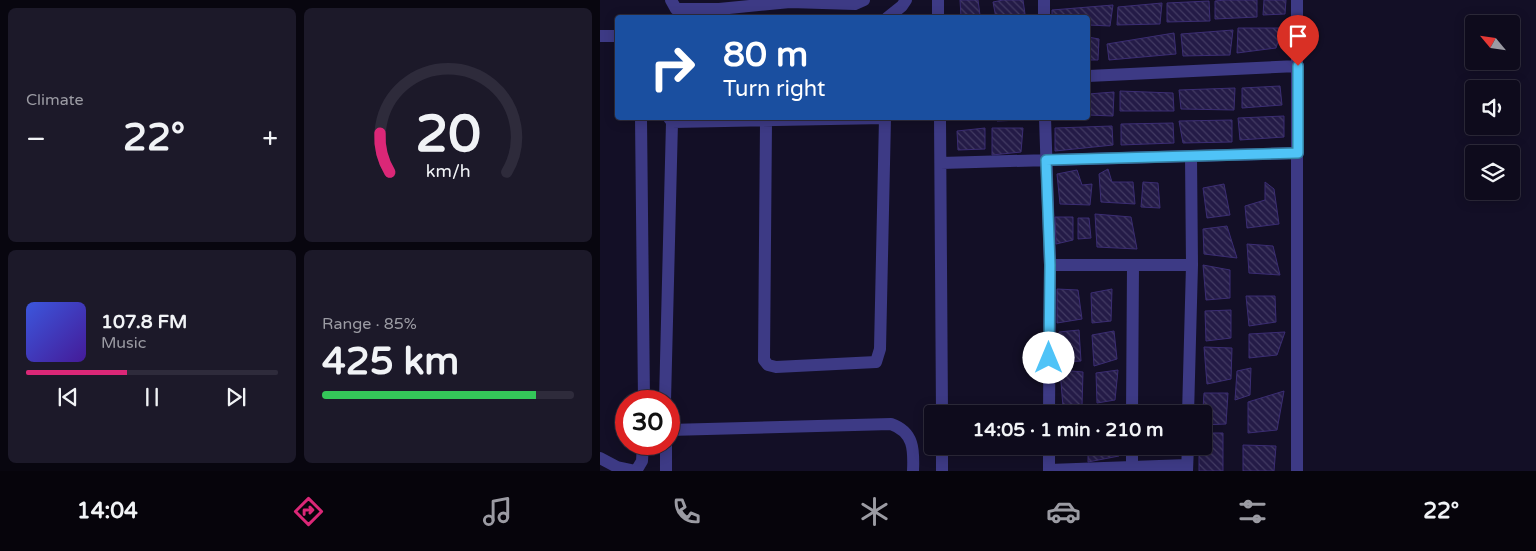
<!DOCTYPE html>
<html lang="en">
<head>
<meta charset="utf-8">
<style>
  :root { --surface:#0e0b1c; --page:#1c1929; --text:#f1f3f6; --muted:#9b9ba3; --line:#2e2b3b; --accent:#db2777 }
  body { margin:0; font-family:"Varela Round",sans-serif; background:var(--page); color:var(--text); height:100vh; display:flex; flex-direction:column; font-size:19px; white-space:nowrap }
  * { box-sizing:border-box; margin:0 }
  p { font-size:16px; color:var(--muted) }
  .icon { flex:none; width:28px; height:28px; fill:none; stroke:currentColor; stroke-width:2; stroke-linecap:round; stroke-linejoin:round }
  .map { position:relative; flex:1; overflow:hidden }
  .panel { display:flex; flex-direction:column; gap:8px; padding:8px; background:#08060f; width:600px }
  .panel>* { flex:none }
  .banner { position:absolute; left:15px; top:15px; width:475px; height:105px; border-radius:5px; box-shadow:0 2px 12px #0003,0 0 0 1px var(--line); background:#1a4fa0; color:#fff; overflow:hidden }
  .needle { width:32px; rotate:299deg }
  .buttons { position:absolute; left:865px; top:15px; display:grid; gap:10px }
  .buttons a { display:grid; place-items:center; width:55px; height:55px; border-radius:5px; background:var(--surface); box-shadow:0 2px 12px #0003,0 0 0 1px var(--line); font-size:25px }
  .speed { position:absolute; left:15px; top:390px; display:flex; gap:10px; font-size:25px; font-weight:700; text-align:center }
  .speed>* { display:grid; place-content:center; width:65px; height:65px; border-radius:50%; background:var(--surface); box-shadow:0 2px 12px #0003,0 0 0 1px var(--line); line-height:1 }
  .speed .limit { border:8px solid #d22; background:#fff; color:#111 }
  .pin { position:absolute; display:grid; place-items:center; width:42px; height:42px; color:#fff; margin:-51px -21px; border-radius:50% 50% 50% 0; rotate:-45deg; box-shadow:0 0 5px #0007 }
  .pin .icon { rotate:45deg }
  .me { position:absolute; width:55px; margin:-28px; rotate:0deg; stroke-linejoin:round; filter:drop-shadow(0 0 4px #0008) }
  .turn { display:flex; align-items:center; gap:18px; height:105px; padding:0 25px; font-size:22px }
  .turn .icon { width:65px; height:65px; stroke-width:2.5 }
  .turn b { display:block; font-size:35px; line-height:42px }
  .big { font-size:38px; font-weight:700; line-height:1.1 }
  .panel .tile { flex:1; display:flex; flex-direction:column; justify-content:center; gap:8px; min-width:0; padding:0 18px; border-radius:8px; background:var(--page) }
  .panel .dial { align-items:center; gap:0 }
  .dial svg { height:130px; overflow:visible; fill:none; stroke:var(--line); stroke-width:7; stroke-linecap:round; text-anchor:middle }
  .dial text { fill:var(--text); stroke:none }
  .song { display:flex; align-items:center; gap:15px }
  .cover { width:60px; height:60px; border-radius:8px; background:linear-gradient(135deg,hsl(230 70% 55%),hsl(260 70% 35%)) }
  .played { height:5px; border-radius:2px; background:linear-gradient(90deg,var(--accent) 40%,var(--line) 40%) }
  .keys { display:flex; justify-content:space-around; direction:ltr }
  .heat { display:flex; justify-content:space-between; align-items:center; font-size:28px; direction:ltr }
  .charge { height:8px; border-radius:4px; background:linear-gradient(90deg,#34c759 85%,var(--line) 0) }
  .panel .tiles { flex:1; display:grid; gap:8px; grid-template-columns:repeat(2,1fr) }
  .trip { position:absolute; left:324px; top:405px; width:288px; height:50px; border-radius:5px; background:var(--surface); box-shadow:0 2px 12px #0003,0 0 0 1px var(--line); font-weight:700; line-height:50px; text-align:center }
  .menu { display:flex; height:80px; justify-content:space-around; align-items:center; background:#06040b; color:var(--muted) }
  .menu .icon { width:35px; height:35px }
  .menu .current { color:var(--accent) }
  .menu b { font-size:22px; color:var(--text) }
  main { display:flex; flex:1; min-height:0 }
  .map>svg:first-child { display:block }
  .building { fill:url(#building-back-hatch); stroke:#3b2d73 }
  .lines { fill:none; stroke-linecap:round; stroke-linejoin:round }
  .street { stroke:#3d3a85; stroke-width:12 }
  .route-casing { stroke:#337fa1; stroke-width:12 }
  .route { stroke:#4fc3f7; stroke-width:9 }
</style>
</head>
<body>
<main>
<section class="panel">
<div class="tiles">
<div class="tile"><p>Climate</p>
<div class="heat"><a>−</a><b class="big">22°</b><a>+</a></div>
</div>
<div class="tile dial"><svg viewBox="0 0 100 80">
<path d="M14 69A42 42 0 1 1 86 69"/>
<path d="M14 69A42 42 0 0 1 8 45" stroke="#db2777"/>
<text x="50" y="56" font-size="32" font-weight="700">20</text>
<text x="50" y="72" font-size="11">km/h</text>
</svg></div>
<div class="tile">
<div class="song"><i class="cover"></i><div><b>107.8 FM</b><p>Music</p></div></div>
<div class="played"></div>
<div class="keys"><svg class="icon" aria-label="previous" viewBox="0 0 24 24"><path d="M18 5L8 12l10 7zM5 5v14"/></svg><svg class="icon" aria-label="pause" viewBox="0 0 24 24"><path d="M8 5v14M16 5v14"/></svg><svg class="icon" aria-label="next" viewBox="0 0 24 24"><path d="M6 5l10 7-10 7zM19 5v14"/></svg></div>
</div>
<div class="tile"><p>Range · 85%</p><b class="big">425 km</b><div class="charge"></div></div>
</div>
</section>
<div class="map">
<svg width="936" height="471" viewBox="0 0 936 471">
  <defs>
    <pattern id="building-back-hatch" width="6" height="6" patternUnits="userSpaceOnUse" patternTransform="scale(1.25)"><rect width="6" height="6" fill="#241b47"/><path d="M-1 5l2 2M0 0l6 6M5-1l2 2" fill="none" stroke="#433b63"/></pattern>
  </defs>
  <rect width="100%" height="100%" fill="#130f26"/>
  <path class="building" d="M360,0h18l2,15 -19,2z
    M403,0h20l2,14 -29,4 -3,-16z
    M626,0h31v17l-42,2v-18z
    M664,0h22l-1,14 -22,1z
    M609,1l1,20 -43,1v-19z
    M562,3l-2,21 -43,1 1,-18z
    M513,5l-3,21 -22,-1v-7h-36v-8z
    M638,28h44l-6,20 -39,5z
    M633,30l-3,25 -47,1 -2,-22z
    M574,33l2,21 -67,6 -2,-16z
    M488,37l11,2 -1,21h-10z
    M680,86l2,19 -40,3v-20z
    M635,88l-1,22 -53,-1 -2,-19z
    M520,91l53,2 1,18h-54z
    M514,92l-1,24 -25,-1v-21z
    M684,116v21l-44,3 -2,-22z
    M396,118h25v2l-24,1z
    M632,120v22l-49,1 -4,-22z
    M573,123l1,20 -53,2v-21z
    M512,126l1,19 -58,6v-23z
    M385,128v21l-27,1 -1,-19z
    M392,128h31l-2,24 -29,3z
    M508,169l4,13h21l2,22 -34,-2 -2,-28z
    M477,170l5,15 10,-1 -2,21 -30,-1 -3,-30z
    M543,182l15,1 2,25 -19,-1z
    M665,182l9,7 5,35 -32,4 -2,-22 20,-6z
    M624,184l6,31 -23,3 -4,-30z
    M495,214l36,3 6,32 -40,-2z
    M455,217h18v23l-17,4z
    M478,218h11l2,20 -13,1z
    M627,226l10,32 -33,-4 -1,-25z
    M647,244l26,2 7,29 -31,-2z
    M603,265l27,5v28l-24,2z
    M457,289l21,1 4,29 -25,4z
    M512,289l-1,32 -19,2 -1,-30z
    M646,296h29l1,26 -27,4z
    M631,310v28l-25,3 -1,-30z
    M479,330l2,31 -20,1 -2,-30z
    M514,331l3,28 -23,7 -2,-31z
    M685,332l-8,23 -28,3v-24z
    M604,347l28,1 -1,31 -24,5z
    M651,368l-1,27 -15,5 2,-29z
    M460,370l23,2 -1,34 -19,1z
    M518,370l-3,30 -18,3 -1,-30z
    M684,391l-7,39 -29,3v-31z
    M604,393h24l-2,31 -24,1z
    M520,406l-1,8h-27l-1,-6z
    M602,433h21v38h-24v-25h3z
    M643,445l33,1 -2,25h-31z
    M488,446h31v10l-31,6z"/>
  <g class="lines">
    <path class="street" d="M71,0l5,9h43
      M338,0v18
      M444,0v18
      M121,18l-2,-9 71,-7 65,2 9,-4
      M287,18l15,-12 4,-6
      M0,36h18
      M488,76l210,-10
      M41,118l3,283
      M340,118l2,296
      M445,118l5,147 -1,149
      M72,122l213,-4
      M166,122l-2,238 4,5 8,2 100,-5 4,-13 5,-231
      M341,163l357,-10
      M450,265h142
      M65,401l7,-279 -3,-4
      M532,414l1,-148
      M588,414l4,-149 -1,-109
      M69,430l222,-6c23,8 23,26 22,47
      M66,444v27
      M342,446v25
      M0,458l17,9 19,4 6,-10 1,-17
      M532,466v-20
      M449,470l138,-5
      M449,471v-25
      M587,471l1,-25
      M697,471v-471"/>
  </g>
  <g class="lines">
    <defs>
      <path id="route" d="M449,358l1,-93 -4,-105 252,-7v-87"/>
    </defs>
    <use href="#route" class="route-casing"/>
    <use href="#route" class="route"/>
  </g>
</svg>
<div class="buttons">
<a><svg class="needle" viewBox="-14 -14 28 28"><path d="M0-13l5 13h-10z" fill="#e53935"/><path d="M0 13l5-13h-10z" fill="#9b9ba3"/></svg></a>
<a><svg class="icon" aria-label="sound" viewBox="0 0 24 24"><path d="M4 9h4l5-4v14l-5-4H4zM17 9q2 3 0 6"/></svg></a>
<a><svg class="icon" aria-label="layers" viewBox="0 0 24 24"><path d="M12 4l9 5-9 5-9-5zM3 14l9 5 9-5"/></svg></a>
</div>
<div class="speed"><div class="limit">30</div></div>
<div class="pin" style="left:698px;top:66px;background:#d93025"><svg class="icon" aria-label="arrive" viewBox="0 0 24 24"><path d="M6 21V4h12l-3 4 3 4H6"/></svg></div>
<svg class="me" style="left:449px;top:358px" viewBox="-20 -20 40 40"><circle r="19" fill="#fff"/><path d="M0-13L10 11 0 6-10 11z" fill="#4fc3f7"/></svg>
<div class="trip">14:05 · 1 min · 210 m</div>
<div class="banner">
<div class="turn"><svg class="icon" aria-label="right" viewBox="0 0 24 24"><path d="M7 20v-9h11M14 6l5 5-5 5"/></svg><div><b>80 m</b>Turn right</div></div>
</div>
</div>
</main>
<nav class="menu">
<b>14:04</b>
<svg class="icon current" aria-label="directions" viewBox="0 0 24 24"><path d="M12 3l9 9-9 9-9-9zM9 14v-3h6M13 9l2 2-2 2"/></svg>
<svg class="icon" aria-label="music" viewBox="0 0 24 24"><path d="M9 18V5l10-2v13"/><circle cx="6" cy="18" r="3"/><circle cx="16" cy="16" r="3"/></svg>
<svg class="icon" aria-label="phone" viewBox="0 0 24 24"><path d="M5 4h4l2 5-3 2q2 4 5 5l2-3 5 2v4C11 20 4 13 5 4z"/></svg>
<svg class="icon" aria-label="climate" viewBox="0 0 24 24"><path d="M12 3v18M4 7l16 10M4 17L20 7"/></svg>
<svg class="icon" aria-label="car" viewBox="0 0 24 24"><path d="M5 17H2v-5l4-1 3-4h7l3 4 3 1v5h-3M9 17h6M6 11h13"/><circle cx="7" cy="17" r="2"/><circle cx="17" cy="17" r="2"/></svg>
<svg class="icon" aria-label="filters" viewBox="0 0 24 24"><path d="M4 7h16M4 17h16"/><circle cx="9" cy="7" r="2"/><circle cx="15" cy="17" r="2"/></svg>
<b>22°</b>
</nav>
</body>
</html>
